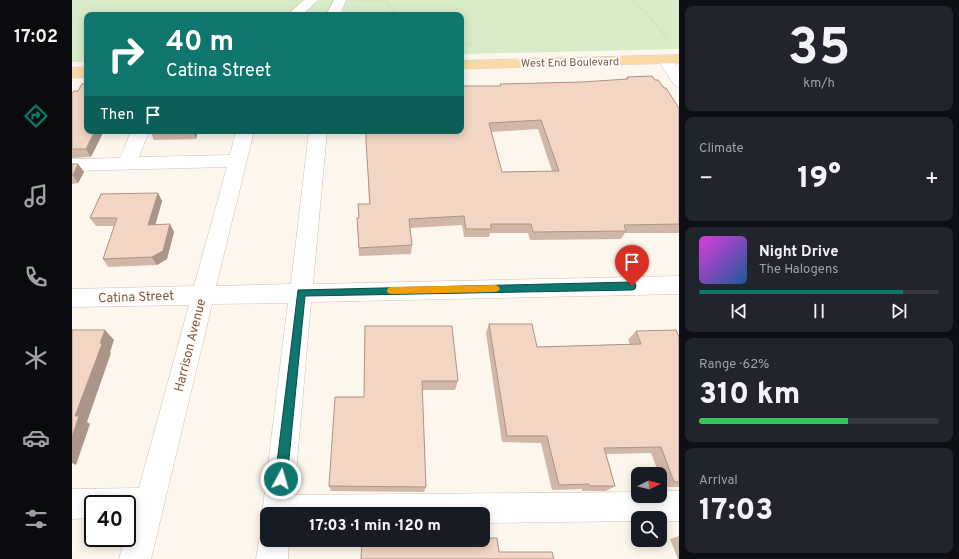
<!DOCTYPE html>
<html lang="en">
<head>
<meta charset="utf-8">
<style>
  :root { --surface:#171b24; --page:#20242c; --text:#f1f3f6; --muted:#9ea1a6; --line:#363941; --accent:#0f766e }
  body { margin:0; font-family:Overpass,sans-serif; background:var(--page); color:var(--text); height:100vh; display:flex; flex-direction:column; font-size:15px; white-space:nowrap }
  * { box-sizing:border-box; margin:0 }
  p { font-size:13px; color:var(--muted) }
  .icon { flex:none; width:22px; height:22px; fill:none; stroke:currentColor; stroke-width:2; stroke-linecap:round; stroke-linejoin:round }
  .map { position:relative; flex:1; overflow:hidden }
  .panel { display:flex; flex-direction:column; gap:6px; padding:6px; background:#0d0f14; width:280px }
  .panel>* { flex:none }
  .hud { position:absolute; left:12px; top:12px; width:380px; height:122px; border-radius:8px; box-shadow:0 2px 10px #0003; background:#0f766e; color:#fff; overflow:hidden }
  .needle { width:26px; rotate:84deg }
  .fabs { position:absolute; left:559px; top:467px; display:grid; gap:8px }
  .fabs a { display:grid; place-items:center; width:36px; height:36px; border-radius:8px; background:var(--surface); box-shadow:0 2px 10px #0003; font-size:20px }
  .speed { position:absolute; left:12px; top:495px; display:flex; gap:8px; font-size:20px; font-weight:700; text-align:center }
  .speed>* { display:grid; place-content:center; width:52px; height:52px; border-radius:50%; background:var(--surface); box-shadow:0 2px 10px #0003; line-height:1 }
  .speed .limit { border:2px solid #111; border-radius:6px; background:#fff; color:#111 }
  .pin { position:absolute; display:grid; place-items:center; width:34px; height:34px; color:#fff; margin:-41px -17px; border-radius:50% 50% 50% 0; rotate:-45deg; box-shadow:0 0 4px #0007 }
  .pin .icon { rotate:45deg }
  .me { position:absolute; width:44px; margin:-22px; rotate:6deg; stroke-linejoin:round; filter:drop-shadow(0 0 3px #0008) }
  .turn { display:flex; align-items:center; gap:14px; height:84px; padding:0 16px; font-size:18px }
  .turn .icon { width:52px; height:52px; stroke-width:2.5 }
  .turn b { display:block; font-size:28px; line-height:34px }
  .then { display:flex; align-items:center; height:38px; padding:0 16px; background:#0003; gap:8px; font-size:15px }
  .big { font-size:30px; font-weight:800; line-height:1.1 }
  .panel .tile { flex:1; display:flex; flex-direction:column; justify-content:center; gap:6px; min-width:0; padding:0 14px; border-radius:8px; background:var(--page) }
  .panel .dial { align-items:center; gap:0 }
  .dial b { font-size:52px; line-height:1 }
  .song { display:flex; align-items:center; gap:12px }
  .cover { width:48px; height:48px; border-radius:6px; background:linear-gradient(135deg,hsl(300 70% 55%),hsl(210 70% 35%)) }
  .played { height:4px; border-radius:2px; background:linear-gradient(90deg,var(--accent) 85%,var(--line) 85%) }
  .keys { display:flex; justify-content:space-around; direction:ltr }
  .heat { display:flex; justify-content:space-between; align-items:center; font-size:22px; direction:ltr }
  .charge { height:6px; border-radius:3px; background:linear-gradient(90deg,#34c759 62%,var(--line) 0) }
  .trip { position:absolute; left:188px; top:507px; width:230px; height:40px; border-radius:8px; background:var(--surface); box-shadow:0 2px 10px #0003; font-weight:800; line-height:40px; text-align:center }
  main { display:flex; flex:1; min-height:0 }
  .menu { display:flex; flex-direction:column; width:72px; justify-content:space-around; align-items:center; background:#090b0e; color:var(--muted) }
  .menu .icon { width:28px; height:28px }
  .menu .current { color:var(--accent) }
  .menu b { font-size:18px; color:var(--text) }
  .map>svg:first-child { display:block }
  .green { fill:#d8ecc9 }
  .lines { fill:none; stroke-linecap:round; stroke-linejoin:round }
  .minor-casing { stroke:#d1beb0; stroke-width:1 }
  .major-casing { stroke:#dad1cd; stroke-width:1 }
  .path { stroke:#d9b8a5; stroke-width:1.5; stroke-dasharray:0.5 2; stroke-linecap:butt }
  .minor { fill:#fff; fill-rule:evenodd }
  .major { fill:#fbd9a5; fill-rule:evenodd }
  .wall { fill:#d1b7a8; fill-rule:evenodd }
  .shaded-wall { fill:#aa9588 }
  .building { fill:#f3d5c3; stroke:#aa9588; fill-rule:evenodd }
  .route { fill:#0f766e; stroke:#0a4d48 }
  .slow { fill:#f59e0b }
  .labels { text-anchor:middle; stroke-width:4; stroke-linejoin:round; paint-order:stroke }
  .far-street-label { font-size:11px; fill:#7a5c4d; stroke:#fffaf3 }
  .street-label { font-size:13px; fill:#7a5c4d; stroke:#fffaf3 }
</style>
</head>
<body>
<main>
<nav class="menu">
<b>17:02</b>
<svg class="icon current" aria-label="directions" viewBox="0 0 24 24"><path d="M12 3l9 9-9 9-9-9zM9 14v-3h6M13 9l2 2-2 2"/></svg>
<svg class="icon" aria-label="music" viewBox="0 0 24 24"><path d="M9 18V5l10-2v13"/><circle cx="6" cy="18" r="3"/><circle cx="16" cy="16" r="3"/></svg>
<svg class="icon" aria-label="phone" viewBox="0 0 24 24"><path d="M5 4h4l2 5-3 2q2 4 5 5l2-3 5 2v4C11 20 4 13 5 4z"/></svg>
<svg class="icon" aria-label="climate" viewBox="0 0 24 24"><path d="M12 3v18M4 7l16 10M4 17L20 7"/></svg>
<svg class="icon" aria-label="car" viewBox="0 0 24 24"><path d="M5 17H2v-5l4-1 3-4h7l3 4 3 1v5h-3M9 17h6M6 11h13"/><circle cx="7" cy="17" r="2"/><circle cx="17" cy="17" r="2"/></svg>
<svg class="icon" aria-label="filters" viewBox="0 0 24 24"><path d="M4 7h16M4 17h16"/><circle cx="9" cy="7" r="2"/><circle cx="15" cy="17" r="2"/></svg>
</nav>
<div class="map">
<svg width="607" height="559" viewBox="0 0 607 559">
  <rect width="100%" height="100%" fill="#fdf6ec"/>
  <path class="green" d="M0,0h607v49l-218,5v-39h-374v47h-15z"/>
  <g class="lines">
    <defs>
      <path id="minor" d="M232,0h14l-16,15h-15z
        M262,0h12l-6,15h-14z
        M593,56l5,1 9,13v17l-5,-2 -16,-25 2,-3z
        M59,131h18l-10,26 91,-2 6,-24h18l-38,155 75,-2 18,-153h18l-14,153 366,-8v18l-368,8 -17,193 344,-3v4h22v-5h19v30h-19v-3h-22v3l-155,2v-9h-216l-1,11 -4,-11 26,-211 -76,1 -61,255h-32l6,-21h2v-7l4,-14h-4v-13h-34v14l-21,1v-30l67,-1 50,-183 -117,2v-18l122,-3 33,-119 -155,4v-12l48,-1z
        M195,528v12h22l-1,19h-32l3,-19 4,-11z"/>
      <path id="major" d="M607,55v8l-218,6v-8z
        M15,67v10l-15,1v-10z"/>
    </defs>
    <use href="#minor" class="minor-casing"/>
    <use href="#major" class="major-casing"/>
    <path class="path" d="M286,0h28
      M314,0l10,15
      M559,0l17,14 21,27
      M389,42l11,3"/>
    <use href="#minor" class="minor"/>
    <use href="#major" class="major"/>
  </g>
  <path class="wall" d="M555,77l28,3 24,28v125h-54l-4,6 -91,1 -2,-7h-38l-1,4h-25l-2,-12 -52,3 2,17 -1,9 -52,2 -2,-38h2l10,-14 -2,-54 133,-64v-2l82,-2 44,-3zM466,129l14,42 -50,1 -11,-40z
    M0,93l19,64 -19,1z
    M78,131h48l-2,8 -42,1z
    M0,164h6l6,8 -6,11 -6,1z
    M86,193l4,8 -7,24 15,-1 4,8 -7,27 -10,6 -49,2 -5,-8 11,-33h-18l-6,-8z
    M417,324l48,23 93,-3 -2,-4 8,-9 43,6v150h-15l-4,-10v-3h-1l-8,-21 -45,1 9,32 -9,5h-24v-2l-30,1 -11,-47 -39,-1 -16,-109z
    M293,326l93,55 -3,9h-33l4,97 -2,5 -93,-1 -2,-5 35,-89z
    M607,536v23h-1l-8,-20z"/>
  <path class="shaded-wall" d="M23,131h9l-13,26 -5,-8z
    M121,131h5l-2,8z
    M6,164l6,8 -6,11 -5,-8z
    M86,193l4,8 -9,32 -5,-8z
    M98,224l4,8 -7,27 -10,6 -5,-8z
    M33,330l9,10 -4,12 1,1 -24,69 3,2 -14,41 -4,-2v-26l3,-21z"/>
  <path class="building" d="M580,76l3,4h3l6,8h2l13,20v116l-55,1 2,6 -93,1 -2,-8h-40v5h-25l-2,-13 -55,3 3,26 -53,3 -2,-30h2l-1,-14h12l-4,-63v-10h95v-45h40l-1,-2 82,-2 46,-3 -1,-2zM469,120l18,51 -57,1 -13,-49z
    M15,83v48h8l-9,18h-14v-56l2,-2h4l4,-7z
    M0,164h6l-5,11h-1z
    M86,193l-10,32 22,-1 -7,27 -11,6 -49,2 14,-41h-27l11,-24z
    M417,324h43l5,23 104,-3 -5,-13 40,-1 3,7v145h-5l-13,-35 -57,1 11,38h-25l-1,-2 -30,1 -12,-49h-40z
    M293,326h87l6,55h-36l4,106 -97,-1 6,-89h29z
    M0,330h33l-5,13 2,1 -27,72h4l-7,21z
    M411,538h14l2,14h53l2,7h-193l1,-19h121z"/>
  <path class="route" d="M560,282l3,1 1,3 -1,3 -3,1 -327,6 -18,183 -2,4 -4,2 -4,-2 -2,-4 23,-189z"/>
  <path class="slow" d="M423,285l3,1 2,3 -2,2 -3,1 -104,2 -3,-1 -1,-2 1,-3 3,-1z"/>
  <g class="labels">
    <g class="far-street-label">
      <text transform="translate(498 62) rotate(-1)" y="4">West End Boulevard</text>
    </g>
    <g class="street-label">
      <text transform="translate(64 296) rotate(-2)" y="5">Catina Street</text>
      <text transform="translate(117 345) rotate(-76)" y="5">Harrison Avenue</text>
    </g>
  </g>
</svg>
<div class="fabs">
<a><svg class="needle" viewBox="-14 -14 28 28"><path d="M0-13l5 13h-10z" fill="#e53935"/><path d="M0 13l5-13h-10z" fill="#9ea1a6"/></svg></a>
<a><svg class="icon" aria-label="search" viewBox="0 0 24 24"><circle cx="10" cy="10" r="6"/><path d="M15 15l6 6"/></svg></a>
</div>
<div class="speed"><div class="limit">40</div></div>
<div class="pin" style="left:560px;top:286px;background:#d93025"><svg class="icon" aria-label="arrive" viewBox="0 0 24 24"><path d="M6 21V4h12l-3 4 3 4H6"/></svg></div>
<svg class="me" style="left:209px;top:479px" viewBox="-20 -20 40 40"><circle r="17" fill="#0f766e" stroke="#fff" stroke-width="3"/><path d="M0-11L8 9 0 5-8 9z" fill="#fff"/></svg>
<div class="trip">17:03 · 1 min · 120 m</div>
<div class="hud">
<div class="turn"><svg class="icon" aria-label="right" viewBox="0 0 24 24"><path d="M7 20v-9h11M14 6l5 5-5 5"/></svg><div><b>40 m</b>Catina Street</div></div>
<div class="then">Then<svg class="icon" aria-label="arrive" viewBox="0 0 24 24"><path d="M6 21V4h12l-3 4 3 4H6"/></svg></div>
</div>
</div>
<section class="panel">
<div class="tile dial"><b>35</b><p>km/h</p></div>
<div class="tile"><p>Climate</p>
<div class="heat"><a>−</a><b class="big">19°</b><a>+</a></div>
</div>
<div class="tile">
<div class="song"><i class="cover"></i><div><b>Night Drive</b><p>The Halogens</p></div></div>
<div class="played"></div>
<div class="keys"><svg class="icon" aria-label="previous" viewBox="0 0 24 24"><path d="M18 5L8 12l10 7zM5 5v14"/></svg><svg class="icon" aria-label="pause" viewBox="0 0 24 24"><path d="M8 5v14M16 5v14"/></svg><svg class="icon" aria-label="next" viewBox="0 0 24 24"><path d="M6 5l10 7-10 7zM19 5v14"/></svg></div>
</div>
<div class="tile"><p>Range · 62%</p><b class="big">310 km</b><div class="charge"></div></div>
<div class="tile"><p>Arrival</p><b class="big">17:03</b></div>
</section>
</main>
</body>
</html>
